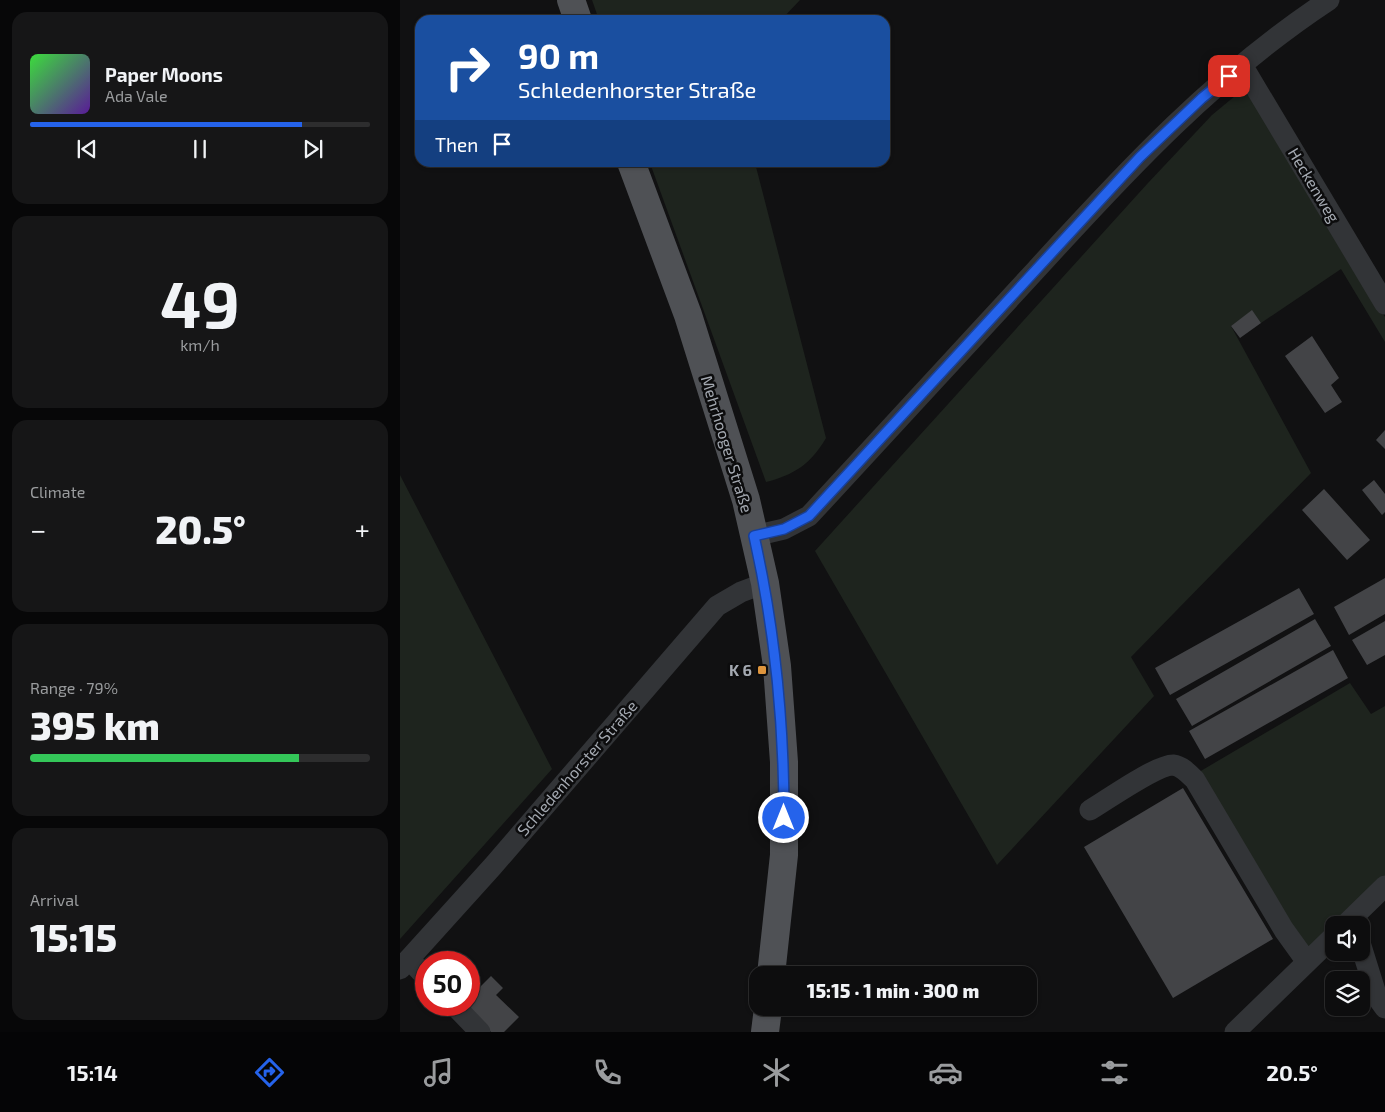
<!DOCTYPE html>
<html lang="en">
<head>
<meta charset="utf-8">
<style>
  :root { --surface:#0d0d0e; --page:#161617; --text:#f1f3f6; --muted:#9a9c9e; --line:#2d2d2e; --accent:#2563eb }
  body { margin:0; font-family:"Exo 2",sans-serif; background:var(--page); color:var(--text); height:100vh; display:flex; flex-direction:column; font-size:19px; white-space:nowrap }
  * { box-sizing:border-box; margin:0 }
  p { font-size:16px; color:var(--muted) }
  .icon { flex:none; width:28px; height:28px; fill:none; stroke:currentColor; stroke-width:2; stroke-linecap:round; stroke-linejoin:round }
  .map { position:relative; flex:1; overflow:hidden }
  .sheet { display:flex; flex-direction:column; gap:12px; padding:12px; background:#070708; width:400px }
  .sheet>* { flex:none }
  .guide { position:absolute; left:15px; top:15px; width:475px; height:152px; border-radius:15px; box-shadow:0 1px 4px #0004,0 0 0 1px var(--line); background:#1a4fa0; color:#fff; overflow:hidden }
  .tools { position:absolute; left:925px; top:916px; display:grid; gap:10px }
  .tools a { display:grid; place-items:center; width:45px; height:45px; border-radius:10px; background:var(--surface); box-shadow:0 1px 4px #0004,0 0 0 1px var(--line); font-size:25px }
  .speed { position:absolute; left:15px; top:951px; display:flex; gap:10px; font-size:25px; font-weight:700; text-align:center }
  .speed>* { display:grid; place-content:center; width:65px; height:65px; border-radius:50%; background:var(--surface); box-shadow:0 1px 4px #0004,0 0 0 1px var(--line); line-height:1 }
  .speed .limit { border:8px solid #d22; background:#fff; color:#111 }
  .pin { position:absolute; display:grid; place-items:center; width:42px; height:42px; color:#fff; margin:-21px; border-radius:10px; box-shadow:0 2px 8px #0006 }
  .me { position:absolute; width:55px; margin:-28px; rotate:0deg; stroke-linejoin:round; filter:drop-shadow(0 0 4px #0008) }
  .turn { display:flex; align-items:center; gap:18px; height:105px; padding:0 20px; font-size:22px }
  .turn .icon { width:65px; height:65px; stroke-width:2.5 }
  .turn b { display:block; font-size:35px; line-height:42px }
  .then { display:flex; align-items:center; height:48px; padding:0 20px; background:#0003; gap:10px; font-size:19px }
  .big { font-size:38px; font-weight:800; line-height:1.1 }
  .sheet .widget { flex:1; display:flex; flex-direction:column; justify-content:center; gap:8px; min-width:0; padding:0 18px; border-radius:15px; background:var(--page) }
  .sheet .dial { align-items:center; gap:0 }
  .dial b { font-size:65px; line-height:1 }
  .song { display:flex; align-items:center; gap:15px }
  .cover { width:60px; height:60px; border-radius:8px; background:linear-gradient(135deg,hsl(120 70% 55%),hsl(270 70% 35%)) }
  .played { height:5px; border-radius:2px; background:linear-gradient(90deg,var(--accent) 80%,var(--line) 80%) }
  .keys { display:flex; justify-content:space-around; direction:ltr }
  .heat { display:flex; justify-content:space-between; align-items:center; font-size:28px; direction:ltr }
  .charge { height:8px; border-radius:4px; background:linear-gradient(90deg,#34c759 79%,var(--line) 0) }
  .trip { position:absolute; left:349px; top:966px; width:288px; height:50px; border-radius:15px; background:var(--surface); box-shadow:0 1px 4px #0004,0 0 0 1px var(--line); font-weight:800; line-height:50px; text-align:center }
  .menu { display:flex; height:80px; justify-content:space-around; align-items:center; background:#050506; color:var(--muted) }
  .menu .icon { width:35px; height:35px }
  .menu .selected { color:var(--accent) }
  .menu b { font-size:22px; color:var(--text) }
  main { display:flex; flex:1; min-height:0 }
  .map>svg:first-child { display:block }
  .green { fill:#1e241e }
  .building { fill:#434447 }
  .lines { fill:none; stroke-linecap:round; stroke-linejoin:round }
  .minor { stroke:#323437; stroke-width:21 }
  .major { stroke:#4f5155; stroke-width:28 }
  .route-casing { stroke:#184099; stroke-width:12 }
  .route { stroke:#2563eb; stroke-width:9 }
  .poi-dot { fill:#de953d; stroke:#0c0c0d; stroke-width:2 }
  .labels { text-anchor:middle; stroke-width:5; stroke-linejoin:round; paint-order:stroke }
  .street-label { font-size:16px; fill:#a4a9b1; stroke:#0c0c0d }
  .poi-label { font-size:16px; font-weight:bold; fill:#a4a9b1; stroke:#0c0c0d; text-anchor:end }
</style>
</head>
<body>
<main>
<section class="sheet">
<div class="widget">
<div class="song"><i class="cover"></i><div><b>Paper Moons</b><p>Ada Vale</p></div></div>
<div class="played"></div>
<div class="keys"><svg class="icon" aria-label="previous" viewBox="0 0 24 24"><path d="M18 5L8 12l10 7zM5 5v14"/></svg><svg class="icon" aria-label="pause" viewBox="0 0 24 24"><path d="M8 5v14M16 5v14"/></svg><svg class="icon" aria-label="next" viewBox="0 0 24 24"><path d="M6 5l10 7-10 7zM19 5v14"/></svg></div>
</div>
<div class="widget dial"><b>49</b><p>km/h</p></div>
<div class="widget"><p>Climate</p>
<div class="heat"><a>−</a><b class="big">20.5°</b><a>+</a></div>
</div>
<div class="widget"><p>Range · 79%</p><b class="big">395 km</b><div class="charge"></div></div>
<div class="widget"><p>Arrival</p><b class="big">15:15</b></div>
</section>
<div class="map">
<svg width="985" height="1032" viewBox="0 0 985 1032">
  <rect width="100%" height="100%" fill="#111112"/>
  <path class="green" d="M192,0h208l-19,20h-182z
    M841,91l8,5 136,221v25l-44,-73 -80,54 -9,-12 -21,15 80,147 -180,184 23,39 -157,169 -182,-314 333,-368 64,-68z
    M250,163h105l71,275c-15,26 -32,37 -60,44z
    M0,475l152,294 -152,170z
    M950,683l21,31 14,-8v174l-46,45h-5v6l-23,18 -8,-3 -104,-174z"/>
  <path class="building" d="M852,310l9,13 -21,15 -9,-12z
    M912,336l27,42 -8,7 11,17 -17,11 -40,-57z
    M985,430v19l-9,-9z
    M974,480l11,14v18l-3,3 -20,-25z
    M924,489l46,51 -23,20 -45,-50z
    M985,578v36l-36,21 -15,-28z
    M899,588l15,26 -144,81 -15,-27z
    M915,619l16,27 -139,80 -16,-27z
    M985,621v34l-18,10 -15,-25z
    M933,650l15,28 -143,81 -16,-28z
    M783,788l90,151 -100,59 -89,-151z
    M91,976l12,12 -7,7 23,22 -15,15h-13l-27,-27h5v-7z"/>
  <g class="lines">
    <path class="minor" d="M842,65l143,239
      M354,536l30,-7 25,-13c75,-81 150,-163 226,-245 91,-100 180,-196 294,-271
      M690,810c17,-10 66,-45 83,-45 9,1 16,9 22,15l89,150 23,32
      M945,925l40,-39
      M961,946l16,51 8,11
      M9,959l17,18
      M0,969l93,-103 224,-260 24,-14 24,-9
      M54,1005l26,27
      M835,1032l99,-96"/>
    <path class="major" d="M171,0l7,20
      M231,162l57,153 58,185 19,83 12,83 7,96v93l-13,120
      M365,1032l3,-24"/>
  </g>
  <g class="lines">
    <defs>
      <path id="route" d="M384,818c0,-95 -9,-189 -30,-282l30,-7 25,-13 331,-359 62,-59 27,-22"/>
    </defs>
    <use href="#route" class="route-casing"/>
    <use href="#route" class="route"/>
  </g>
  <rect class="poi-dot" x="357" y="665" width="10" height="10" rx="2.5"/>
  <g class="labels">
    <g class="street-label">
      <text transform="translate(914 185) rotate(59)" y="6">Heckenweg</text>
      <text transform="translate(327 444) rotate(73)" y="6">Mehrhooger Straße</text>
      <text transform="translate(177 768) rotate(-49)" y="6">Schledenhorster Straße</text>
    </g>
    <g class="poi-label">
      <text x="352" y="676">K 6</text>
    </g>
  </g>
</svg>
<div class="tools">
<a><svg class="icon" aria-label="sound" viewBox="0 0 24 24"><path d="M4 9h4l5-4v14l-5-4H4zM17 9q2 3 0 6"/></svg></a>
<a><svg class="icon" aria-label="layers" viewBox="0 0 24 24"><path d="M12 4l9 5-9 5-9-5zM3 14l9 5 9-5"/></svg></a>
</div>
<div class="speed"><div class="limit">50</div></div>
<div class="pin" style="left:829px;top:76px;background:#d93025"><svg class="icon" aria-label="arrive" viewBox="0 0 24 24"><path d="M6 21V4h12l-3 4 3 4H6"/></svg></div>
<svg class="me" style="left:384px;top:818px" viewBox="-20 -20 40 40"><circle r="17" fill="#2563eb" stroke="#fff" stroke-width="3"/><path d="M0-11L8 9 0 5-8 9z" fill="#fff"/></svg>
<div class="trip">15:15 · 1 min · 300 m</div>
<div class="guide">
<div class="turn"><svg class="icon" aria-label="right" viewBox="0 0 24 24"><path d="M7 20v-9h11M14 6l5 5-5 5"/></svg><div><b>90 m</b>Schledenhorster Straße</div></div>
<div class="then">Then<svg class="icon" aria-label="arrive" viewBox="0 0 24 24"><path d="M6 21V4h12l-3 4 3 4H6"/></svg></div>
</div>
</div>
</main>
<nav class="menu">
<b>15:14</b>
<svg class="icon selected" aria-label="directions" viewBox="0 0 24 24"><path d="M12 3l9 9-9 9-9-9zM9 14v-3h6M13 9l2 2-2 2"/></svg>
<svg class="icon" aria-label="music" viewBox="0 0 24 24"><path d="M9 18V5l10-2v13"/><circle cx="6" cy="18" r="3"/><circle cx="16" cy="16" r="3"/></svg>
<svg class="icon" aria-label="phone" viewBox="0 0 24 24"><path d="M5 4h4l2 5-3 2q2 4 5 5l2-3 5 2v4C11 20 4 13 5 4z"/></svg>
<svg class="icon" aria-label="climate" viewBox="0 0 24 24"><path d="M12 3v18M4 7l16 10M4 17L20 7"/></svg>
<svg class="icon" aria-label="car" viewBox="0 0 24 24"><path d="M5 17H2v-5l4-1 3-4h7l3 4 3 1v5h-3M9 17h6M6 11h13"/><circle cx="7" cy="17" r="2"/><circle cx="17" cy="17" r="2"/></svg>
<svg class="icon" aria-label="filters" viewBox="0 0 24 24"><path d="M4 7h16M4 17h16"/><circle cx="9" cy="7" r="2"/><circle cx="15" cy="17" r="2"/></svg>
<b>20.5°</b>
</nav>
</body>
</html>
